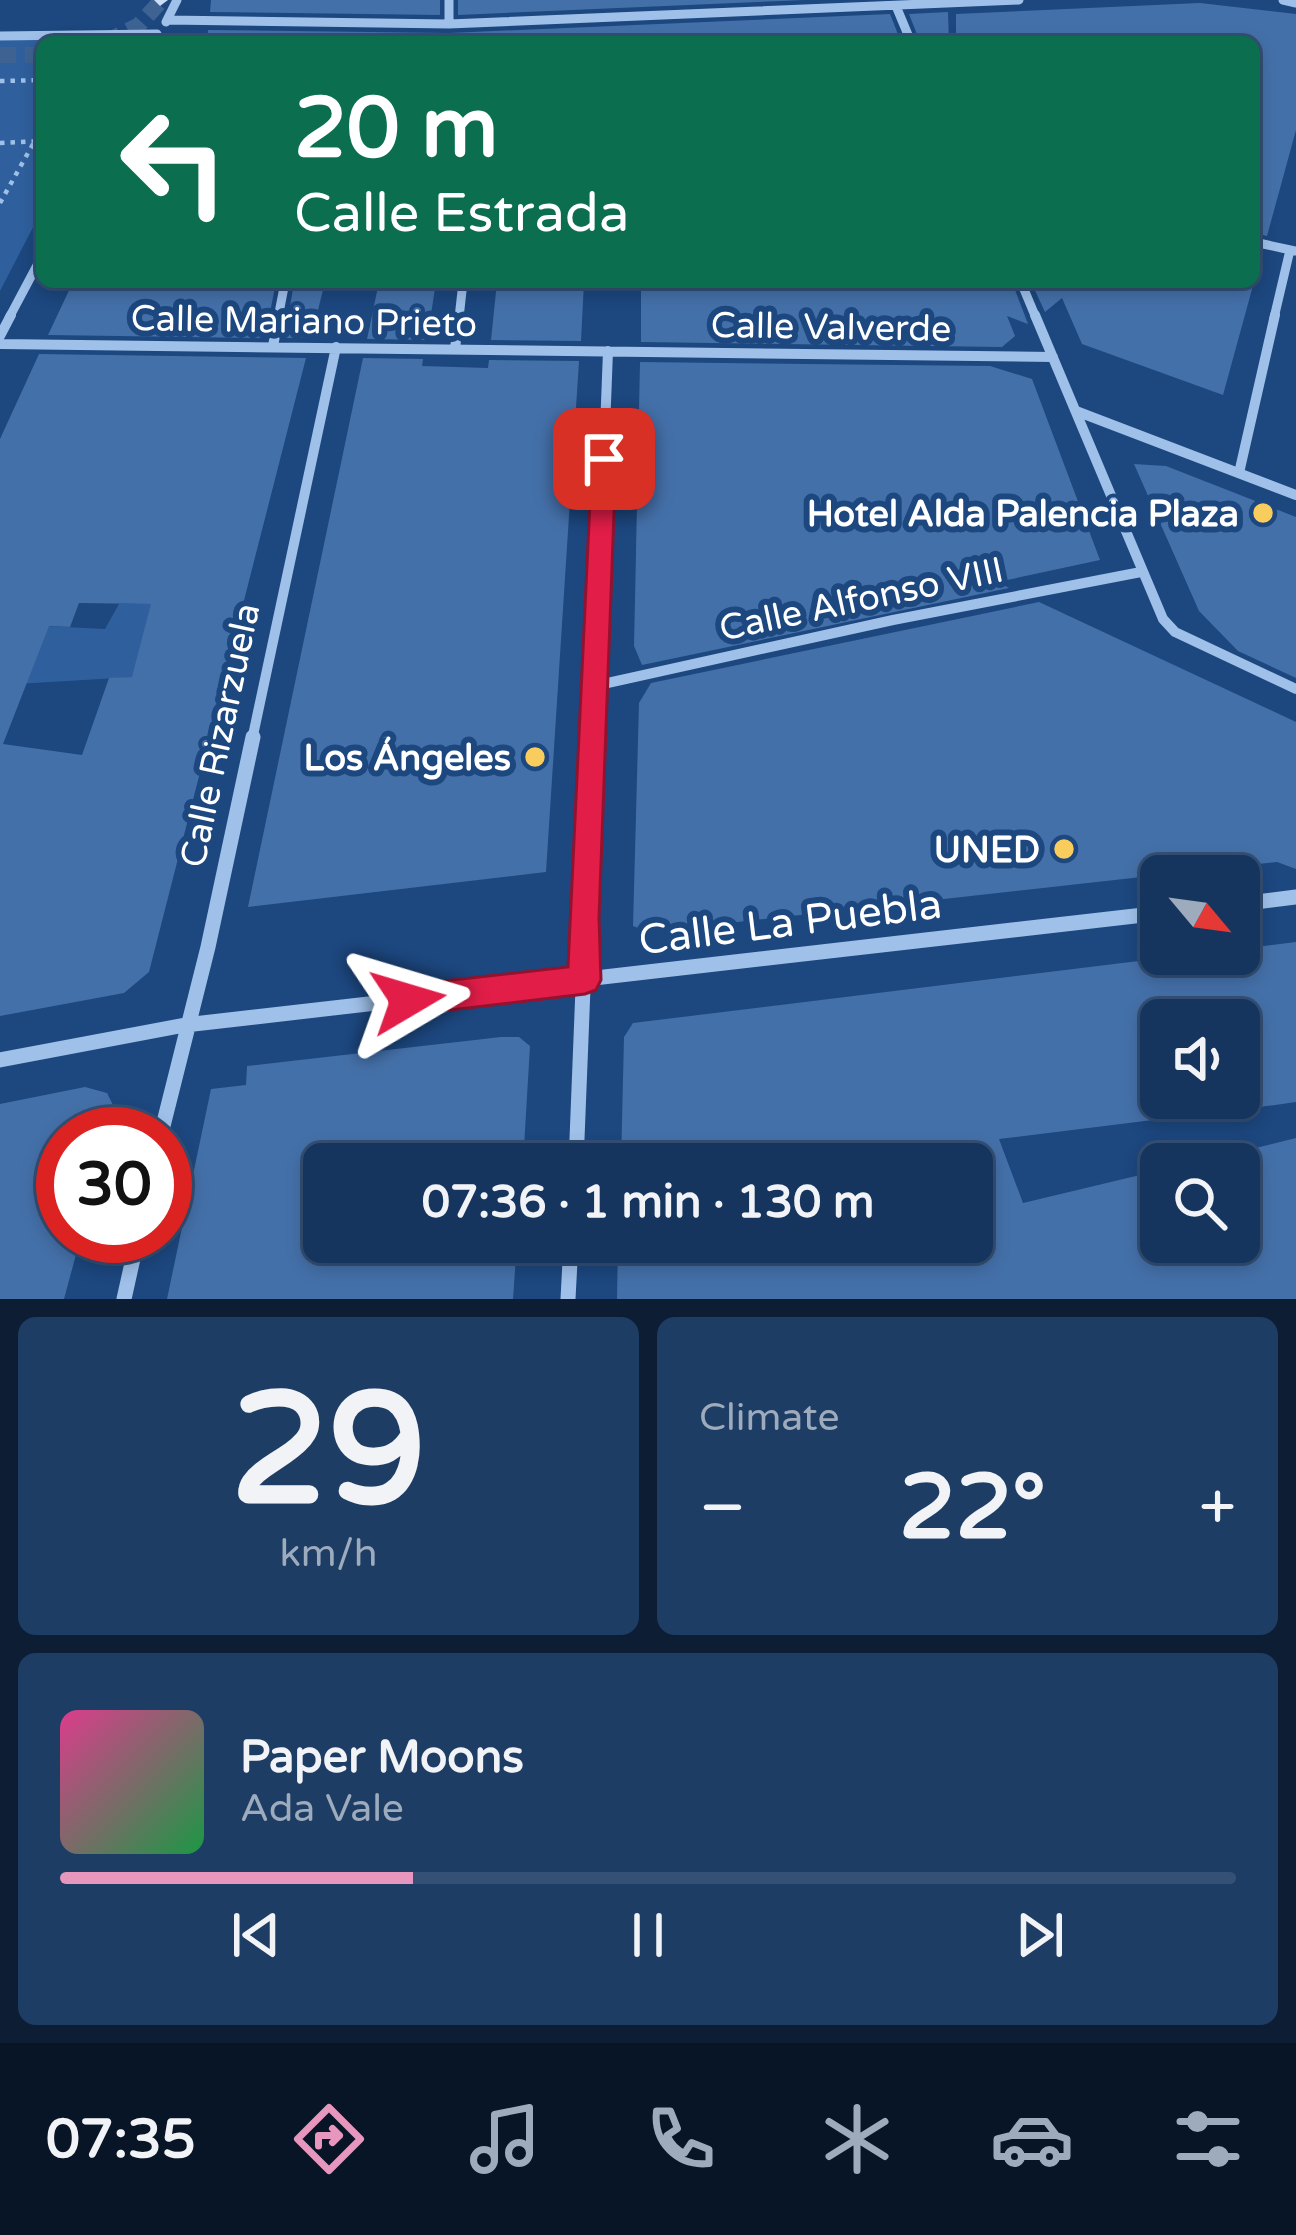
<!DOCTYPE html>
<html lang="en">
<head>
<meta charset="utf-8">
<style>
  :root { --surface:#15355f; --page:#1e3d65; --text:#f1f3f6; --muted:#9dabbd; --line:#345074; --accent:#e797bd }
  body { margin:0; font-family:"Varela Round",sans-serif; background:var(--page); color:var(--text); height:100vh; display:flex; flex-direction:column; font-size:45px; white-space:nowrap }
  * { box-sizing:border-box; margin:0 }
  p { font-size:39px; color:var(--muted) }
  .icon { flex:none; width:66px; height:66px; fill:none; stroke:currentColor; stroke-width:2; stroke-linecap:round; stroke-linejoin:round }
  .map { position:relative; height:1299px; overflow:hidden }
  .side { display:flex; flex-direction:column; gap:18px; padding:18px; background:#0c1d34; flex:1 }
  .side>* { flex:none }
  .hud { position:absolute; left:36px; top:36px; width:1224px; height:252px; border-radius:18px; box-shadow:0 6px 18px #0003,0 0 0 3px var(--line); background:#0b6e4f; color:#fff; overflow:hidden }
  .needle { width:78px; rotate:119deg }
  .fabs { position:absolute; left:1140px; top:855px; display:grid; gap:24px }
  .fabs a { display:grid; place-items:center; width:120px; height:120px; border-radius:18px; background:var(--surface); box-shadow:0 6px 18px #0003,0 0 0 3px var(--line); font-size:60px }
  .speed { position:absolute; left:36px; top:1107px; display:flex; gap:24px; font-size:60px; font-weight:700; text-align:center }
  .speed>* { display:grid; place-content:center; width:156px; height:156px; border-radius:50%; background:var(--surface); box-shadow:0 6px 18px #0003,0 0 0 3px var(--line); line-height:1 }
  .speed .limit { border:18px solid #d22; background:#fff; color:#111 }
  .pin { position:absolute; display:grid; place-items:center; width:102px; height:102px; color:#fff; margin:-51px; border-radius:24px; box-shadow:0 6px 18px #0006 }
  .me { position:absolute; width:132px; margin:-66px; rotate:83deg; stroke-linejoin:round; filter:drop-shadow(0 0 9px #0008) }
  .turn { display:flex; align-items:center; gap:42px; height:252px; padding:0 60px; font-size:54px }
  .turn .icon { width:156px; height:156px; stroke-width:2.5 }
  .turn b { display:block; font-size:84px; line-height:102px }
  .big { font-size:90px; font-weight:800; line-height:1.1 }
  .side .card { flex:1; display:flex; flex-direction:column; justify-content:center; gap:18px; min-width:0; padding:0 42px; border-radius:18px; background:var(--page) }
  .side .dial { align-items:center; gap:0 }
  .dial b { font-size:156px; line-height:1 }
  .song { display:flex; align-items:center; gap:36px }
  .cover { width:144px; height:144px; border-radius:18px; background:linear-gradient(135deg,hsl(330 70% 55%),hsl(140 70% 35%)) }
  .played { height:12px; border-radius:6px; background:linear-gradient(90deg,var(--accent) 30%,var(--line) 30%) }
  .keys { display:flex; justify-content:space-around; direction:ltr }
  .heat { display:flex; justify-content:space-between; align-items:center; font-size:66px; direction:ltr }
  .side .tiles { flex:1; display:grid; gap:18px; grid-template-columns:1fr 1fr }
  .card:last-child { grid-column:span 2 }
  .trip { position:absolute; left:303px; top:1143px; width:690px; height:120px; border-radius:18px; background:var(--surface); box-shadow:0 6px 18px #0003,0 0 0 3px var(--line); font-weight:800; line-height:120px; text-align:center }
  .menu { display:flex; height:192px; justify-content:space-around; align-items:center; background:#081526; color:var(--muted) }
  .menu .icon { width:84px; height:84px }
  .menu .current { color:var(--accent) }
  .menu b { font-size:54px; color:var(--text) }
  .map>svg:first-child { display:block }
  .green { fill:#2f609d }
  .building { fill:#4470a9; fill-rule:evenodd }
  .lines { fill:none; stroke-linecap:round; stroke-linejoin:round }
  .secondary-tunnel { stroke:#3e6392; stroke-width:16; stroke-dasharray:16 9; stroke-linecap:butt }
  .path { stroke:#9fc0e9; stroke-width:4.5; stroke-dasharray:4.5 6; stroke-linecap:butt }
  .street-far2 { stroke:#9fc0e9; stroke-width:9 }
  .street-far1 { stroke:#9fc0e9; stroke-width:10 }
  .street { stroke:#9fc0e9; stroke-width:15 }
  .secondary { fill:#caddf7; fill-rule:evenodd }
  .route { fill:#e11d48; stroke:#92132f; stroke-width:3 }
  .poi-dot { fill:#f9cd5d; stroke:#1c477f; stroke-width:4.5 }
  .labels { text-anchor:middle; stroke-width:12; stroke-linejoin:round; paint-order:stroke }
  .street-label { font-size:36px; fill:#fff; stroke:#1c477f }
  .poi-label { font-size:36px; font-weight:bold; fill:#fff; stroke:#1c477f; text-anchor:end }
  .near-street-label { font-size:42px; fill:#fff; stroke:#1c477f }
</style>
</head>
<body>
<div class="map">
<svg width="1296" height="1299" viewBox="0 0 1296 1299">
  <rect width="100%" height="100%" fill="#1c477f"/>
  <path class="green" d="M119,38l6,4h-83v168l-42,81v-252z
    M119,604h32v72l-151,9 24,-60 81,4z"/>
  <path class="building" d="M211,0h229v15l-230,-3z
    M458,0h347l-347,15z
    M1200,3l96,11v116l-29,106 -13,-3v-191h-298v-28z
    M948,12l1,30h-29l-11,-28z
    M890,14l11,28h-694l1,-12 241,3z
    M73,282h203l-11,56 -217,-3z
    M294,282h31l-14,56h-26z
    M379,282h57l-9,58 -60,-1z
    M497,282h87l-3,59 -90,-1z
    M641,282h371l16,42 -21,-8 8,20 -13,11 -361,-5z
    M1031,282h223l-31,113 -141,-51 -20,-46 -17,14z
    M39,354l267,4 -157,614 -25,21 -124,23v-577zM79,603l72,1 -19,73 -23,1 -27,77 -79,-11 46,-118 21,1z
    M363,358l60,1 -1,7 66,2 1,-8 90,1 -33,511 -298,35z
    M640,362l350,4 42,13 68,181 -102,22 11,6 -367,77 -8,-19z
    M1134,464l32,2 130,51v161l-58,-27 -39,-40z
    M1039,602l257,120v147l-19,-7 -629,70 -15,-6 6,-223 12,-20z
    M1296,942v160l-57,8v-90h-78v99l-162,20 24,64 138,-33v72h78v-90l57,-14v161h-679l1,-57h354v-85l-87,7 -2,-11 -62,7 1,4h-201l3,-127 9,-14 563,-69h43v-5z
    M501,1037h18l11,9 -7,118h-199v78h193l-4,57h-346l44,-210 35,-4 1,-19z
    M85,1087l22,6 6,12 -6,29h-44v102h18l-17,63h-64v-195z"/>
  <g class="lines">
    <path class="secondary-tunnel" d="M106,42l33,-17 21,-23
      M0,55h42"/>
    <path class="path" d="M0,81l42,-1
      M0,143l42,-2
      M0,203l42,-75"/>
    <path class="street-far2" d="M449,0v24
      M1283,0l13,3
      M896,6l15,36
      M168,20l281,4 570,-24
      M166,22l11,-22
      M0,36l157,-2
      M1254,242l41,9
      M1021,282l15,36
      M9,318l33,-62
      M278,318l7,-36
      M459,318l4,-36
      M1274,318l16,-68"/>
    <path class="street-far1" d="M1035,315l128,304 12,13 121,57
      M0,336l11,-21
      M0,344l1053,13
      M273,346l6,-31
      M455,349l4,-34
      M1076,411l220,84
      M1239,473l36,-158
      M594,686l299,-66 248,-48
      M252,740l84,-393
      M593,740l15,-389"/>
    <path class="street" d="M1239,904l57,-7
      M0,1060l185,-35 976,-112
      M161,1134l47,-187 45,-210
      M576,1164l17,-427
      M124,1299l14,-63
      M568,1299l3,-57"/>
    <path class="secondary" d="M154,0h14l-8,6z"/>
  </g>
  <path class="route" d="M604,452l12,7 -17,459 2,62 -5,10 -11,4 -177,21 -12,-5 -5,-10 5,-11 12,-4 160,-18 24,-508z"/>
  <g class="poi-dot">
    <circle cx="1263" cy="513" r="12"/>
    <circle cx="535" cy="757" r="12"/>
    <circle cx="1064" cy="849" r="12"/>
  </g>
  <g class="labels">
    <g class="street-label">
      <text transform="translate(304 320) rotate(1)" y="13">Calle Mariano Prieto</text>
      <text transform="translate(831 326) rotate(1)" y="13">Calle Valverde</text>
      <text transform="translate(861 598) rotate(-12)" y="13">Calle Alfonso VIII</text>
      <text transform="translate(219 735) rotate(-78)" y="13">Calle Rizarzuela</text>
    </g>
    <g class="poi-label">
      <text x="1239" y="526">Hotel Alda Palencia Plaza</text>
      <text x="511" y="770">Los Ángeles</text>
      <text x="1040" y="862">UNED</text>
    </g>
    <g class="near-street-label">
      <text transform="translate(790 921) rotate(-7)" y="15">Calle La Puebla</text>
    </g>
  </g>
</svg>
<div class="fabs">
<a><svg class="needle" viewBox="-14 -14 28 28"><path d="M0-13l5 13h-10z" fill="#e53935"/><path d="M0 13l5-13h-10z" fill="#9dabbd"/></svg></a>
<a><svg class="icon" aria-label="sound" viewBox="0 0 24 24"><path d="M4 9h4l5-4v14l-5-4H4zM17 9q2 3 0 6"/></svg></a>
<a><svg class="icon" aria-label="search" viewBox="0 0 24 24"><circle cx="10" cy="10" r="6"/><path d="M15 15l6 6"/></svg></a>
</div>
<div class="speed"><div class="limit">30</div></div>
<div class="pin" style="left:604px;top:459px;background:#d93025"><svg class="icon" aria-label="arrive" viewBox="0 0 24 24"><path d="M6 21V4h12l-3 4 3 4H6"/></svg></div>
<svg class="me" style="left:408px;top:1000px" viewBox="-20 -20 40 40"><path d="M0-17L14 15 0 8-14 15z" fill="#e11d48" stroke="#fff" stroke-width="4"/></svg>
<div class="trip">07:36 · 1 min · 130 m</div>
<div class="hud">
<div class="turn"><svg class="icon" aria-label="left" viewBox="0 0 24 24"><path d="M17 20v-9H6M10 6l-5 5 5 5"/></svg><div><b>20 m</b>Calle Estrada</div></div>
</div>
</div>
<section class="side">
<div class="tiles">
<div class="card dial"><b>29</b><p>km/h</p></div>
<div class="card"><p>Climate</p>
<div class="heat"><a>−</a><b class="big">22°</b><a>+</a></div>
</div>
<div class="card">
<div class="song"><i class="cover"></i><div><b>Paper Moons</b><p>Ada Vale</p></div></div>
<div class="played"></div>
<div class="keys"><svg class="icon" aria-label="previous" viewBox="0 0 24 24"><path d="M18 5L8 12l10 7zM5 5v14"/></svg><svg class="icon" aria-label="pause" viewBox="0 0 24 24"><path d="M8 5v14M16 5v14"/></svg><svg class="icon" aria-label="next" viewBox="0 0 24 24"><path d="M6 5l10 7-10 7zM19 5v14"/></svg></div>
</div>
</div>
</section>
<nav class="menu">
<b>07:35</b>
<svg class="icon current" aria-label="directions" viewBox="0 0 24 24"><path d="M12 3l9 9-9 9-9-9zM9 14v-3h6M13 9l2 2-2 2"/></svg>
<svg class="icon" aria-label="music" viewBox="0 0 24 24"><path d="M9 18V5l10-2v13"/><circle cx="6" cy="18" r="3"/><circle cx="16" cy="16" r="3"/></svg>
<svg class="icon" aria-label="phone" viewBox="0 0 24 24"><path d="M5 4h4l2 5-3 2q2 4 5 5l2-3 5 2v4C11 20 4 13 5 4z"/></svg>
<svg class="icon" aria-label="climate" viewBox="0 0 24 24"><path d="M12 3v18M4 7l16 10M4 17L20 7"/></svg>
<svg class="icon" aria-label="car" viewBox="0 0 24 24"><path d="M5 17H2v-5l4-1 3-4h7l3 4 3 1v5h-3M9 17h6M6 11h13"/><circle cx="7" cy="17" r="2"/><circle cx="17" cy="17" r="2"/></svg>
<svg class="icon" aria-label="filters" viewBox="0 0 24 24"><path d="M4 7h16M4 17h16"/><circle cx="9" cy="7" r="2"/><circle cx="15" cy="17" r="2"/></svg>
</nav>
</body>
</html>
